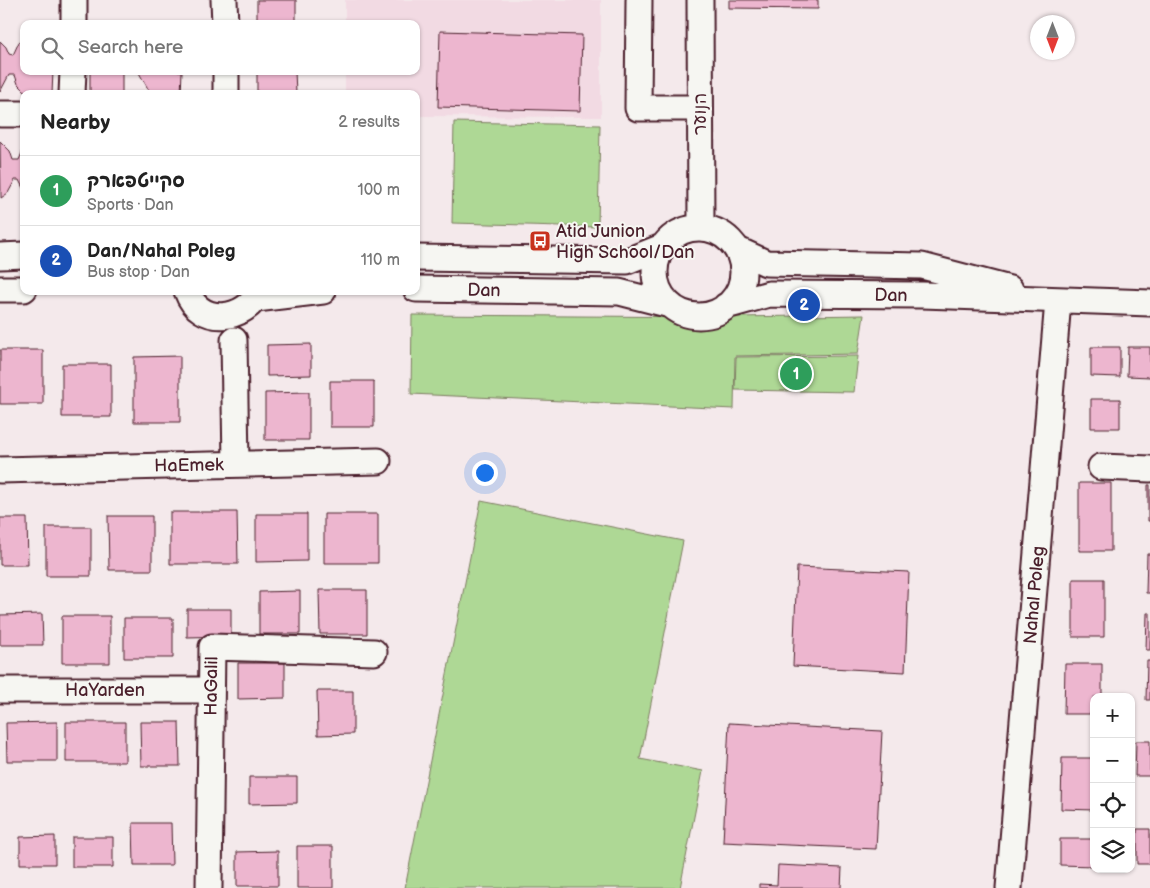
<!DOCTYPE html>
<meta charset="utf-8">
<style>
body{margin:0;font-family:"Balsamiq Sans","Playpen Sans Hebrew",sans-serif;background:#f6f6f6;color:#222}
.controls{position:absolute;right:15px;bottom:15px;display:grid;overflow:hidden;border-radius:10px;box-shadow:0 1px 4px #0004}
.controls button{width:45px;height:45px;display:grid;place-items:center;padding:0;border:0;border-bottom:1px solid #e0e0e0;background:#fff;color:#222;font:25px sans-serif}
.compass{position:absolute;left:1030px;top:15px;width:45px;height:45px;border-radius:50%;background:#fff;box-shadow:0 1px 4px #0004;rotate:180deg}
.you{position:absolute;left:484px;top:472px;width:18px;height:18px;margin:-12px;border:4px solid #fff;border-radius:50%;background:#1a73e8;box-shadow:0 0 0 8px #1a73e833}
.badge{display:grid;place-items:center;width:32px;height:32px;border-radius:50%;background:#c8321e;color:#fff;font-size:16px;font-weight:700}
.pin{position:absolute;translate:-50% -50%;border:2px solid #fff;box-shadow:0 1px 5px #0006}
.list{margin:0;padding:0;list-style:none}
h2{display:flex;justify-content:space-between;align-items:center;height:65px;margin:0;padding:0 20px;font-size:21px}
h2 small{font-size:16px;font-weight:400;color:#767676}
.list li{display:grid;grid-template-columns:32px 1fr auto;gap:15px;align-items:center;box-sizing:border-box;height:70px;padding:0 20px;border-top:1px solid #e0e0e0}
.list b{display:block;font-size:19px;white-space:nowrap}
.list p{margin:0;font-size:16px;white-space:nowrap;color:#767676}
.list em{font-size:16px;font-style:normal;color:#767676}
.icon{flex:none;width:28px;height:28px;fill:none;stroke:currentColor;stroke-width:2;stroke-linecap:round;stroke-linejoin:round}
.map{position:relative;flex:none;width:1150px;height:888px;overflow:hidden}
.search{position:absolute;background:#fff;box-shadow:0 1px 4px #0004;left:20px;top:20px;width:400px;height:55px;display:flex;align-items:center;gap:12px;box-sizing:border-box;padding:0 18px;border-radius:10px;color:#767676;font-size:19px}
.panel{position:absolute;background:#fff;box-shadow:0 1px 4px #0004;left:20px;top:90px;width:400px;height:205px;border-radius:10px}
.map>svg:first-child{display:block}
.built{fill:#f2dae3}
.green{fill:#aed895;stroke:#7c7c60}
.building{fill:#edb6cf;stroke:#4a1f2b}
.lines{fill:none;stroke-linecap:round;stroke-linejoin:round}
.minor-casing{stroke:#4a1f2b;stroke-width:29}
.minor{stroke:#f6f6f2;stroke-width:25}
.labels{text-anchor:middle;stroke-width:4;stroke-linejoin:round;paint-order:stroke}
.street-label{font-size:18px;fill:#4a1f2b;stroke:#f6f6f2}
.poi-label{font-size:18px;fill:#4a1f2b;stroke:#f6f6f2;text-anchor:start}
</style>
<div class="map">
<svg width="1150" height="888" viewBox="0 0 1150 888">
<rect width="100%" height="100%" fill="#f4e9eb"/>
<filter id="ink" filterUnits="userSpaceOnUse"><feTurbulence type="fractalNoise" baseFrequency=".02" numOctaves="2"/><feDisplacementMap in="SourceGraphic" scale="10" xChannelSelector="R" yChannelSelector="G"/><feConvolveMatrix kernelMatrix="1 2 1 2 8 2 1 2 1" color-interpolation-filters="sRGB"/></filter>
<g filter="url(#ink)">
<path class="built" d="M345 0H601V117L416 116V94H345V71H416V24H345Z"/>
<path class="green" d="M454 122 600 125 598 227 452 223Z
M412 315 736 317 864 315 858 354 735 356 734 409 411 394Z
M858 356 854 392 735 390 736 357Z
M481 501 683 541 640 759 703 771 680 888H405Z"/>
<path class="building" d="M257 0H296V24H257Z
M729 0H818V9L729 8Z
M440 31 582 35 580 111 438 107Z
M24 39V71H53L52 94H28L18 84 15 75H9L0 92V41L6 47 9 54 13 55 19 42Z
M90 71H122V94H90Z
M138 71H182L181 94H151Z
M257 71H295L296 94H257Z
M0 141 10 151 13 160H19L24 148V190L19 180H15L8 193 1 198Z
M311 344V375L267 376V345Z
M1091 347H1120V377L1091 376Z
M1128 347H1150V377L1127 376Z
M0 350H43V404H0Z
M180 356V422H134V357Z
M62 364H111V417H62Z
M330 381H374V427H330Z
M309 392V440H265V393Z
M1091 399H1120V428H1091Z
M1079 483H1111V551H1079Z
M1148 485H1150V521H1148Z
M170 512H237L238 564H170Z
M256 514H307V561L256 562Z
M324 514H378V563H324Z
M108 516H152V570H109Z
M0 518H27L28 565H0Z
M46 527H91V576H46Z
M1147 554H1150V593H1146Z
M797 567 909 572 905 672 793 666Z
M1073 579H1104V637H1073Z
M319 590H367V634H320Z
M300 591V634H259V592Z
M187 609H231V636L187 637Z
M1147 613H1150V650H1146Z
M42 614 43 645H0V615Z
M62 616H110V663H62Z
M124 618H173V658H124Z
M1147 661H1150V700H1146Z
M238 663H285V698L238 699Z
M1065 664H1102V697H1094V714H1064Z
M317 691H353V734L318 735Z
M57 722V761H7L6 723Z
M66 722H125V762H66Z
M140 722H179L180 766H141Z
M729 723 882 731 876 849 723 842Z
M1136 741H1150V776H1135Z
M1062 758H1094V810L1061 809Z
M249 777H297V803L249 804Z
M133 823H171L172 865H134Z
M1137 829H1150V864H1137Z
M55 836V864H20V837Z
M72 837H113V867H72Z
M1060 839H1094V866L1060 865Z
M297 846H333V888H297Z
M278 851V886H237V852Z
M778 865 842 868 841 888H759V884L777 885Z"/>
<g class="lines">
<g class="minor-casing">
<path id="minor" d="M224 0 225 24
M639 0 638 108H700
M700 0 701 227
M74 24V0
M226 71V94
M72 94 73 71
M0 114H24
M655 272a44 44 0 1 1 88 0a44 44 0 1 1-88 0Z
M738 250 766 263 922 266 1010 289
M0 256 24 255
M416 258 627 261 662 247
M0 289H24
M416 289 619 292 670 305
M187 291C200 327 245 321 260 291
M256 299 323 291
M726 306 769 294 922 295 1150 303
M234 340 236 464
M1101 467 1150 469
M0 470 378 461
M0 690H211
M209 888 212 647 374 652
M1009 888 1058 301"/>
</g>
<use href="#minor" class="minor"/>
</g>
</g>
<defs>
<g id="bus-square" transform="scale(1.125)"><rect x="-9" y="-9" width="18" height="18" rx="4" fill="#c8321e" stroke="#f6f6f2"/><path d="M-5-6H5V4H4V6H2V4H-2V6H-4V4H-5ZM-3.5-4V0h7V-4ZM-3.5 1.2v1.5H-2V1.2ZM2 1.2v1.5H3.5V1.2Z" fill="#fff"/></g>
</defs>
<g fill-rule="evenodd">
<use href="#bus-square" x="540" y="241"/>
</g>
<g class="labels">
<g class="street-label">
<text transform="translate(700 114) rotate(-90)" y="6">הנוער</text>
<text transform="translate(484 290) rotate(1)" y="6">Dan</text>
<text transform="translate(891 295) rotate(1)" y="6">Dan</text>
<text transform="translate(189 465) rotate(-1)" y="6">HaEmek</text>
<text transform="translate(1034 595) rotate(-85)" y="6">Nahal Poleg</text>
<text transform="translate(211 686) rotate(-89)" y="6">HaGalil</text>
<text x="105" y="696">HaYarden</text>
</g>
<g class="poi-label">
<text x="556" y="237">Atid Junion<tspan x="556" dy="21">High School/Dan</tspan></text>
</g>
</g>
</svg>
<div class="controls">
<button>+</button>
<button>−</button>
<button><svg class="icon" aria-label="locate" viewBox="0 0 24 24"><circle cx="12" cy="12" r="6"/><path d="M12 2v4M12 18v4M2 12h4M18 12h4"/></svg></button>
<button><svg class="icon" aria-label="layers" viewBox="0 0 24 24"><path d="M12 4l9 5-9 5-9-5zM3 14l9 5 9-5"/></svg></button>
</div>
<svg class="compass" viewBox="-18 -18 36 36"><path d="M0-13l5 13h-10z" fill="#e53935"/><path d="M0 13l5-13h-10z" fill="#767676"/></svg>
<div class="you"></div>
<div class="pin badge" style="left:796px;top:374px;background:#2e9e5b">1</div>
<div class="pin badge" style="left:804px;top:305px;background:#1a4fb4">2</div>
<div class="search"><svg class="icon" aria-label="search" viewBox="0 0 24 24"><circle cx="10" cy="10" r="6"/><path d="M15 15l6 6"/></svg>Search here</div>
<section class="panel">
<h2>Nearby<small>2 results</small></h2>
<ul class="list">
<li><span class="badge" style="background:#2e9e5b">1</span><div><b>סקייטפארק</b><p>Sports · Dan</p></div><em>100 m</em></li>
<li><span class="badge" style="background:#1a4fb4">2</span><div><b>Dan/Nahal Poleg</b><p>Bus stop · Dan</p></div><em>110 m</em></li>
</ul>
</section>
</div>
